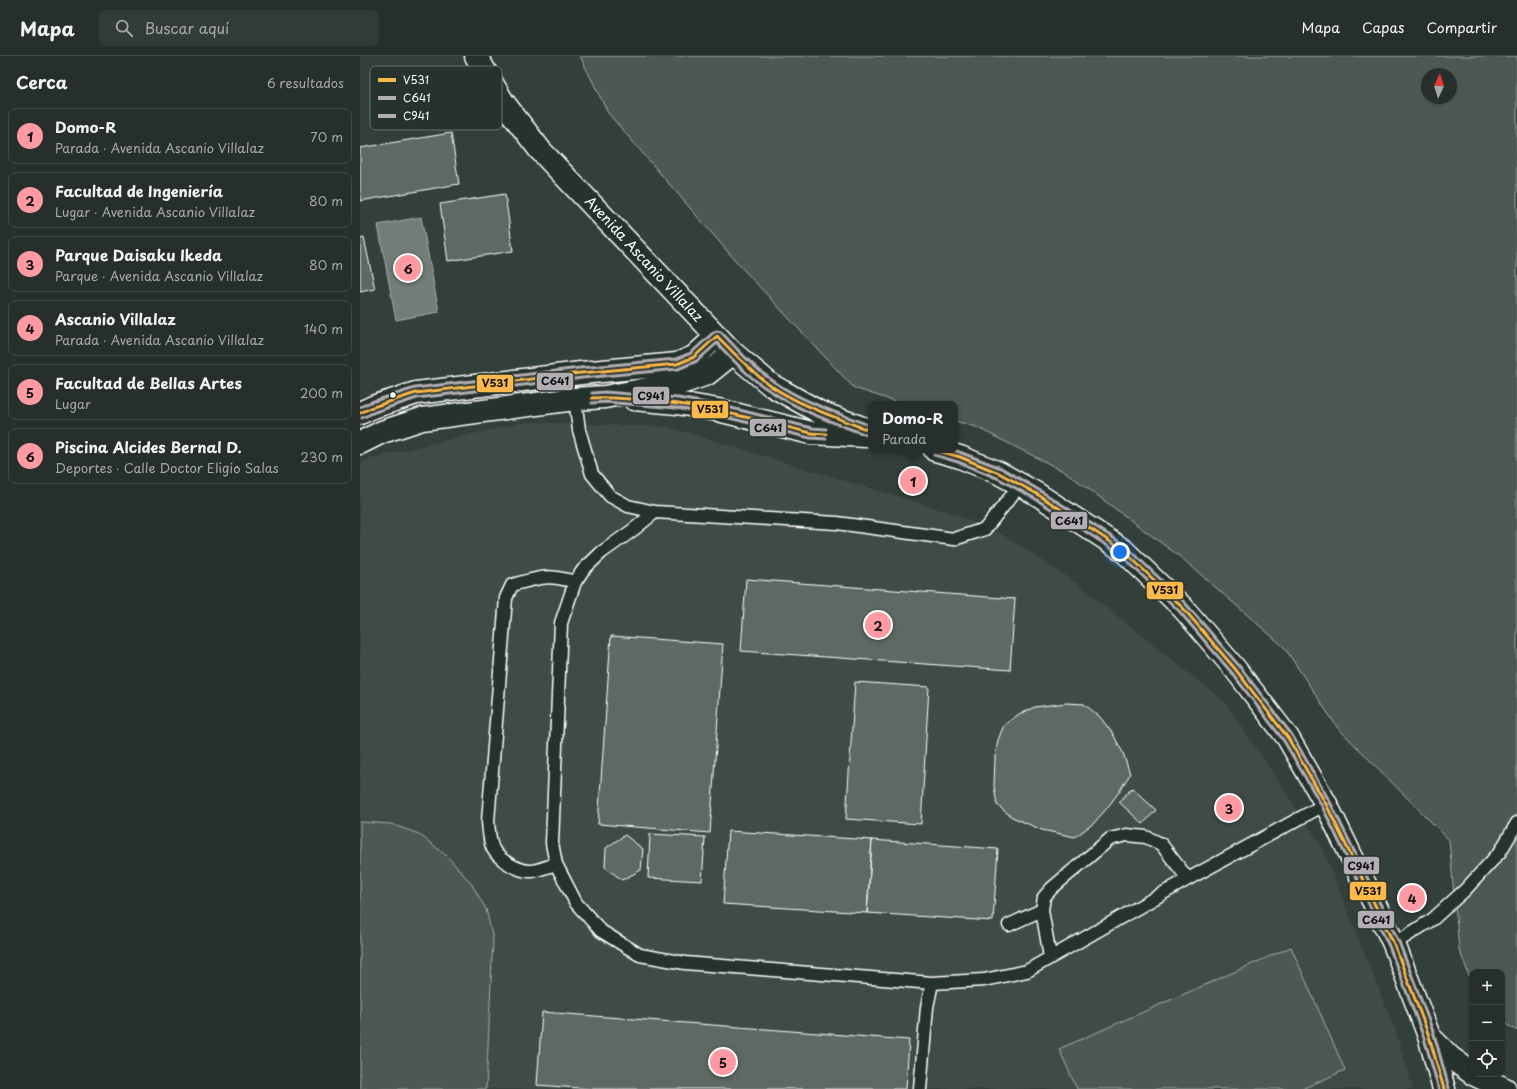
<!DOCTYPE html>
<html lang="es">
<meta charset="utf-8">
<style>
body{margin:0;font-family:"Playpen Sans",sans-serif;background:#323b38;color:#f1f3f6}
.controls{position:absolute;right:12px;bottom:12px;display:grid;overflow:hidden;border-radius:8px;box-shadow:0 1px 3px #0004}
.controls button{width:36px;height:36px;display:grid;place-items:center;padding:0;border:0;border-bottom:1px solid #424a48;background:#262f2c;color:#f1f3f6;font:20px sans-serif}
.compass{position:absolute;left:1061px;top:12px;width:36px;height:36px;border-radius:50%;background:#262f2c;box-shadow:0 1px 3px #0004;rotate:4deg}
.you{position:absolute;left:760px;top:496px;width:14px;height:14px;margin:-10px;border:3px solid #fff;border-radius:50%;background:#1a73e8;box-shadow:0 0 0 6px #1a73e833}
.badge{display:grid;place-items:center;width:26px;height:26px;border-radius:50%;background:#ff9aa2;color:#111;font-size:13px;font-weight:700}
.pin{position:absolute;translate:-50% -50%;border:2px solid #fff;box-shadow:0 1px 4px #0006}
.popup{position:absolute;left:508px;top:345px;width:90px;height:52px;box-sizing:border-box;display:grid;place-content:center;border-radius:8px;background:#262f2c;filter:drop-shadow(0 1px 3px #0005);font-size:13px;white-space:nowrap;color:#a4a9a9}
.popup b{font-size:15px;color:#f1f3f6}
.popup::after{content:'';position:absolute;left:50%;top:100%;margin-left:-8px;border:8px solid transparent;border-top-color:#262f2c}
.list{margin:0;padding:0;list-style:none}
h2{display:flex;justify-content:space-between;align-items:center;height:52px;margin:0;padding:0 16px;font-size:17px}
h2 small{font-size:13px;font-weight:400;color:#a4a9a9}
.list li{display:grid;grid-template-columns:26px 1fr auto;gap:12px;align-items:center;box-sizing:border-box;height:56px;margin:0 8px 8px;padding:0 8px;border:1px solid #424a48;border-radius:8px}
.list b{display:block;font-size:15px;white-space:nowrap}
.list p{margin:0;font-size:13px;white-space:nowrap;color:#a4a9a9}
.list em{font-size:13px;font-style:normal;color:#a4a9a9}
.icon{flex:none;width:22px;height:22px;fill:none;stroke:currentColor;stroke-width:2;stroke-linecap:round;stroke-linejoin:round}
.map{position:relative;flex:none;width:1157px;height:1033px;overflow:hidden}
header{display:flex;align-items:center;gap:24px;box-sizing:border-box;height:56px;padding:0 20px;background:#262f2c;border-bottom:1px solid #424a48}
header strong{font-size:19px}
nav{display:flex;gap:22px;margin-inline-start:auto;font-size:14px}
.search{width:280px;height:36px;background:#323b38;display:flex;align-items:center;gap:10px;box-sizing:border-box;padding:0 14px;border-radius:8px;color:#a4a9a9;font-size:15px}
main{display:flex}
aside{flex:1;background:#262f2c}
.map>svg:first-child{display:block}
.built{fill:#404c47}
.green{fill:#4d5853;stroke:#a6aca9;fill-rule:evenodd}
.water{fill:#737b78;stroke:#abb0ae}
.building{fill:#5f6964;stroke:#fff}
.lines{fill:none;stroke-linecap:round;stroke-linejoin:round}
.lane-casing{stroke:#fff;stroke-width:15}
.secondary-casing{stroke:#fff;stroke-width:25}
.highway-casing{stroke:#fff;stroke-width:25}
.lane{stroke:#26332d;stroke-width:12}
.secondary{stroke:#26332d;stroke-width:22}
.highway{stroke:#26332d;stroke-width:22}
.bus-1-casing{stroke:#26332d;stroke-width:6}
.bus-2-casing{stroke:#26332d;stroke-width:6}
.bus-3-casing{stroke:#26332d;stroke-width:6}
.bus-1{stroke:#fcb94b;stroke-width:3}
.bus-2{stroke:#b2aeb4;stroke-width:3}
.bus-3{stroke:#b2aeb4;stroke-width:3}
.bus-dot{fill:#fff;stroke:#26332d;stroke-width:1.5}
.labels{text-anchor:middle;stroke-width:3;stroke-linejoin:round;paint-order:stroke}
.street-label{font-size:14px;fill:#fff;stroke:#26332d}
.key{fill:#26332d;stroke:#67706c;stroke-width:1}
.key-label{font-size:11px;fill:#fff}
.line-badge{stroke:#26332d;stroke-width:1.5}
.pale-badge-label{font-size:11px;text-anchor:middle;font-weight:bold;fill:#111}
</style>
<header>
<strong>Mapa</strong>
<div class="search"><svg class="icon" aria-label="search" viewBox="0 0 24 24"><circle cx="10" cy="10" r="6"/><path d="M15 15l6 6"/></svg>Buscar aquí</div>
<nav><a>Mapa</a><a>Capas</a><a>Compartir</a></nav>
</header>
<main>
<aside>
<h2>Cerca<small>6 resultados</small></h2>
<ul class="list">
<li><span class="badge">1</span><div><b>Domo-R</b><p>Parada · Avenida Ascanio Villalaz</p></div><em>70 m</em></li>
<li><span class="badge">2</span><div><b>Facultad de Ingeniería</b><p>Lugar · Avenida Ascanio Villalaz</p></div><em>80 m</em></li>
<li><span class="badge">3</span><div><b>Parque Daisaku Ikeda</b><p>Parque · Avenida Ascanio Villalaz</p></div><em>80 m</em></li>
<li><span class="badge">4</span><div><b>Ascanio Villalaz</b><p>Parada · Avenida Ascanio Villalaz</p></div><em>140 m</em></li>
<li><span class="badge">5</span><div><b>Facultad de Bellas Artes</b><p>Lugar</p></div><em>200 m</em></li>
<li><span class="badge">6</span><div><b>Piscina Alcides Bernal D.</b><p>Deportes · Calle Doctor Eligio Salas</p></div><em>230 m</em></li>
</ul>
</aside>
<div class="map">
<svg width="1157" height="1033" viewBox="0 0 1157 1033">
<rect width="100%" height="100%" fill="#333f3a"/>
<filter id="ink" filterUnits="userSpaceOnUse"><feTurbulence type="fractalNoise" baseFrequency=".025" numOctaves="2"/><feDisplacementMap in="SourceGraphic" scale="8" xChannelSelector="R" yChannelSelector="G"/><feConvolveMatrix kernelMatrix="1 2 1 2 8 2 1 2 1" color-interpolation-filters="sRGB"/></filter>
<g filter="url(#ink)">
<path class="built" d="M165 366 308 371 595 458 645 480 716 527 865 646 961 789 1036 976 1053 1033H0V409L10 402Z"/>
<path class="green" d="M220 0H1157V975L1142 966V916H1112V927L1099 893 1089 784 977 671 924 591 823 503 707 417 616 371 595 365V348H543L494 332 381 211 248 57ZM1067 18H1091V42H1067Z
M0 766 31 768 59 778 87 800 111 827 126 853 133 883 126 1033H0Z
M931 891 985 1014 942 1033H717L699 993Z"/>
<path class="water" d="M61 161 79 256 36 264 18 169Z"/>
<path class="building" d="M91 77 99 128 0 145V92Z
M145 138 153 195 88 205 80 148Z
M4 182 15 233 0 236V183Z
M386 523 655 543 650 614 381 595Z
M251 580 363 588 350 777 238 768Z
M495 626 569 631 561 768 486 763Z
M706 647 724 648 740 661 753 678 763 697 770 718 759 736 747 752 734 767 715 781 682 774 652 761 637 749 634 730 635 701 638 684 644 669 659 658 675 651Z
M772 732 796 754 783 768 759 746Z
M368 775 512 784 507 857 363 848Z
M290 778 345 781 342 825 288 822Z
M265 779 283 793 281 814 262 824 245 811 246 792Z
M512 784 638 793 633 865 507 857Z
M182 956 549 984 546 1033H232L177 1029Z"/>
<g class="lines">
<g class="lane-casing">
<path id="lane" d="M215 343 219 374 232 418 250 440 268 450 295 456 477 467 594 483 625 473 660 429
M295 456 273 474 242 496 223 514 215 526 201 567 192 787 196 808 216 847 241 875 280 899 325 907 572 927 624 924 667 915 828 823 966 748
M196 808C189 810 180 814 172 815 159 816 139 804 133 793 129 785 129 775 128 765L146 542 152 529C180 521 187 518 215 526
M649 869 682 854
M1034 888 1073 863 1105 834 1140 796 1157 767
M690 901 682 854 684 841 692 832 750 783 767 779 786 781 801 788 828 823
M560 1033 567 951 572 927"/>
</g>
<g class="secondary-casing">
<path id="secondary" d="M116 0 143 46 180 94 373 297 411 329 459 356 511 375
M274 343 317 347 358 354 451 377 506 380
M0 357 13 351 56 337 221 317 317 308 334 301 357 280
M0 387 22 376 62 363 215 343 245 341 324 326 347 318 373 297
M575 394 600 401 639 417 677 438 763 494 823 552 876 614 928 682 966 748 1034 888 1069 980 1084 1033"/>
</g>
<g class="highway-casing">
<path id="highway" d="M1069 980 1091 1002 1112 1017
M1113 1018 1145 1033"/>
</g>
<use href="#lane" class="lane"/>
<use href="#secondary" class="secondary"/>
<use href="#highway" class="highway"/>
<g class="bus-1-casing">
<path id="bus-1" d="M232 342C249 341 266 343 284 344 342 349 395 363 451 377L466 378
M0 357 13 351 56 337 221 317 317 308 334 301 357 280C374 297 391 316 411 330 441 350 477 362 511 375
M575 394 600 401 639 417 677 438 763 494 823 552 876 614 928 682 966 748 1034 888 1069 980 1084 1033"/>
</g>
<g class="bus-2-casing">
<path id="bus-2" d="M232 347 245 346 316 352 357 359 450 382 466 383
M2 362 15 356 57 342 222 322 318 313 337 305 357 287C373 304 389 322 409 334 439 355 475 367 509 380
M574 399 598 406 637 422 674 442 760 498 819 555 872 617 924 685 962 750 1029 890 1064 982 1079 1033"/>
</g>
<g class="bus-3-casing">
<path id="bus-3" d="M232 337 245 336 318 342 359 349 452 372 466 373
M0 351 11 346 55 332 220 312 316 303 331 297 354 276 357 275 361 276C377 293 393 311 413 325 442 346 478 357 511 370
M594 394 641 412 679 434 766 490 826 548 880 611 932 679 970 746 1039 886 1074 978 1089 1032"/>
</g>
<use href="#bus-1" class="bus-1"/>
<use href="#bus-2" class="bus-2"/>
<use href="#bus-3" class="bus-3"/>
</g>
</g>
<circle class="bus-dot" cx="33" cy="339" r="3.5"/>
<g class="labels">
<g class="street-label">
<text transform="translate(284 203) rotate(47)" y="5">Avenida Ascanio Villalaz</text>
</g>
</g>
<rect x="10" y="10" width="132" height="64" rx="6" class="key"/>
<rect x="18" y="22" width="18" height="4" fill="#fcb94b"/>
<rect x="18" y="40" width="18" height="4" fill="#b2aeb4"/>
<rect x="18" y="58" width="18" height="4" fill="#b2aeb4"/>
<g class="key-label">
<text x="43" y="28">V531</text>
<text x="43" y="46">C641</text>
<text x="43" y="64">C941</text>
</g>
<g class="line-badge">
<rect x="176" y="316" width="38" height="19" rx="4" fill="#b2aeb4"/>
<rect x="116" y="318" width="38" height="19" rx="4" fill="#fcb94b"/>
<rect x="272" y="330" width="38" height="19" rx="4" fill="#b2aeb4"/>
<rect x="331" y="344" width="38" height="19" rx="4" fill="#fcb94b"/>
<rect x="389" y="362" width="38" height="19" rx="4" fill="#b2aeb4"/>
<rect x="690" y="455" width="38" height="19" rx="4" fill="#b2aeb4"/>
<rect x="786" y="525" width="38" height="19" rx="4" fill="#fcb94b"/>
<rect x="983" y="800" width="37" height="19" rx="4" fill="#b2aeb4"/>
<rect x="989" y="825" width="38" height="20" rx="4" fill="#fcb94b"/>
<rect x="997" y="854" width="38" height="19" rx="4" fill="#b2aeb4"/>
</g>
<g class="pale-badge-label">
<text x="195" y="329">C641</text>
<text x="135" y="331">V531</text>
<text x="291" y="344">C941</text>
<text x="350" y="357">V531</text>
<text x="408" y="376">C641</text>
<text x="709" y="469">C641</text>
<text x="805" y="538">V531</text>
<text x="1001" y="814">C941</text>
<text x="1008" y="839">V531</text>
<text x="1016" y="868">C641</text>
</g>
</svg>
<div class="controls">
<button>+</button>
<button>−</button>
<button><svg class="icon" aria-label="locate" viewBox="0 0 24 24"><circle cx="12" cy="12" r="6"/><path d="M12 2v4M12 18v4M2 12h4M18 12h4"/></svg></button>
</div>
<svg class="compass" viewBox="-18 -18 36 36"><path d="M0-13l5 13h-10z" fill="#e53935"/><path d="M0 13l5-13h-10z" fill="#a4a9a9"/></svg>
<div class="you"></div>
<div class="pin badge" style="left:553px;top:425px">1</div>
<div class="popup"><b>Domo-R</b>Parada</div>
<div class="pin badge" style="left:518px;top:569px">2</div>
<div class="pin badge" style="left:869px;top:752px">3</div>
<div class="pin badge" style="left:1052px;top:842px">4</div>
<div class="pin badge" style="left:363px;top:1006px">5</div>
<div class="pin badge" style="left:48px;top:212px">6</div>
</div>
</main>
